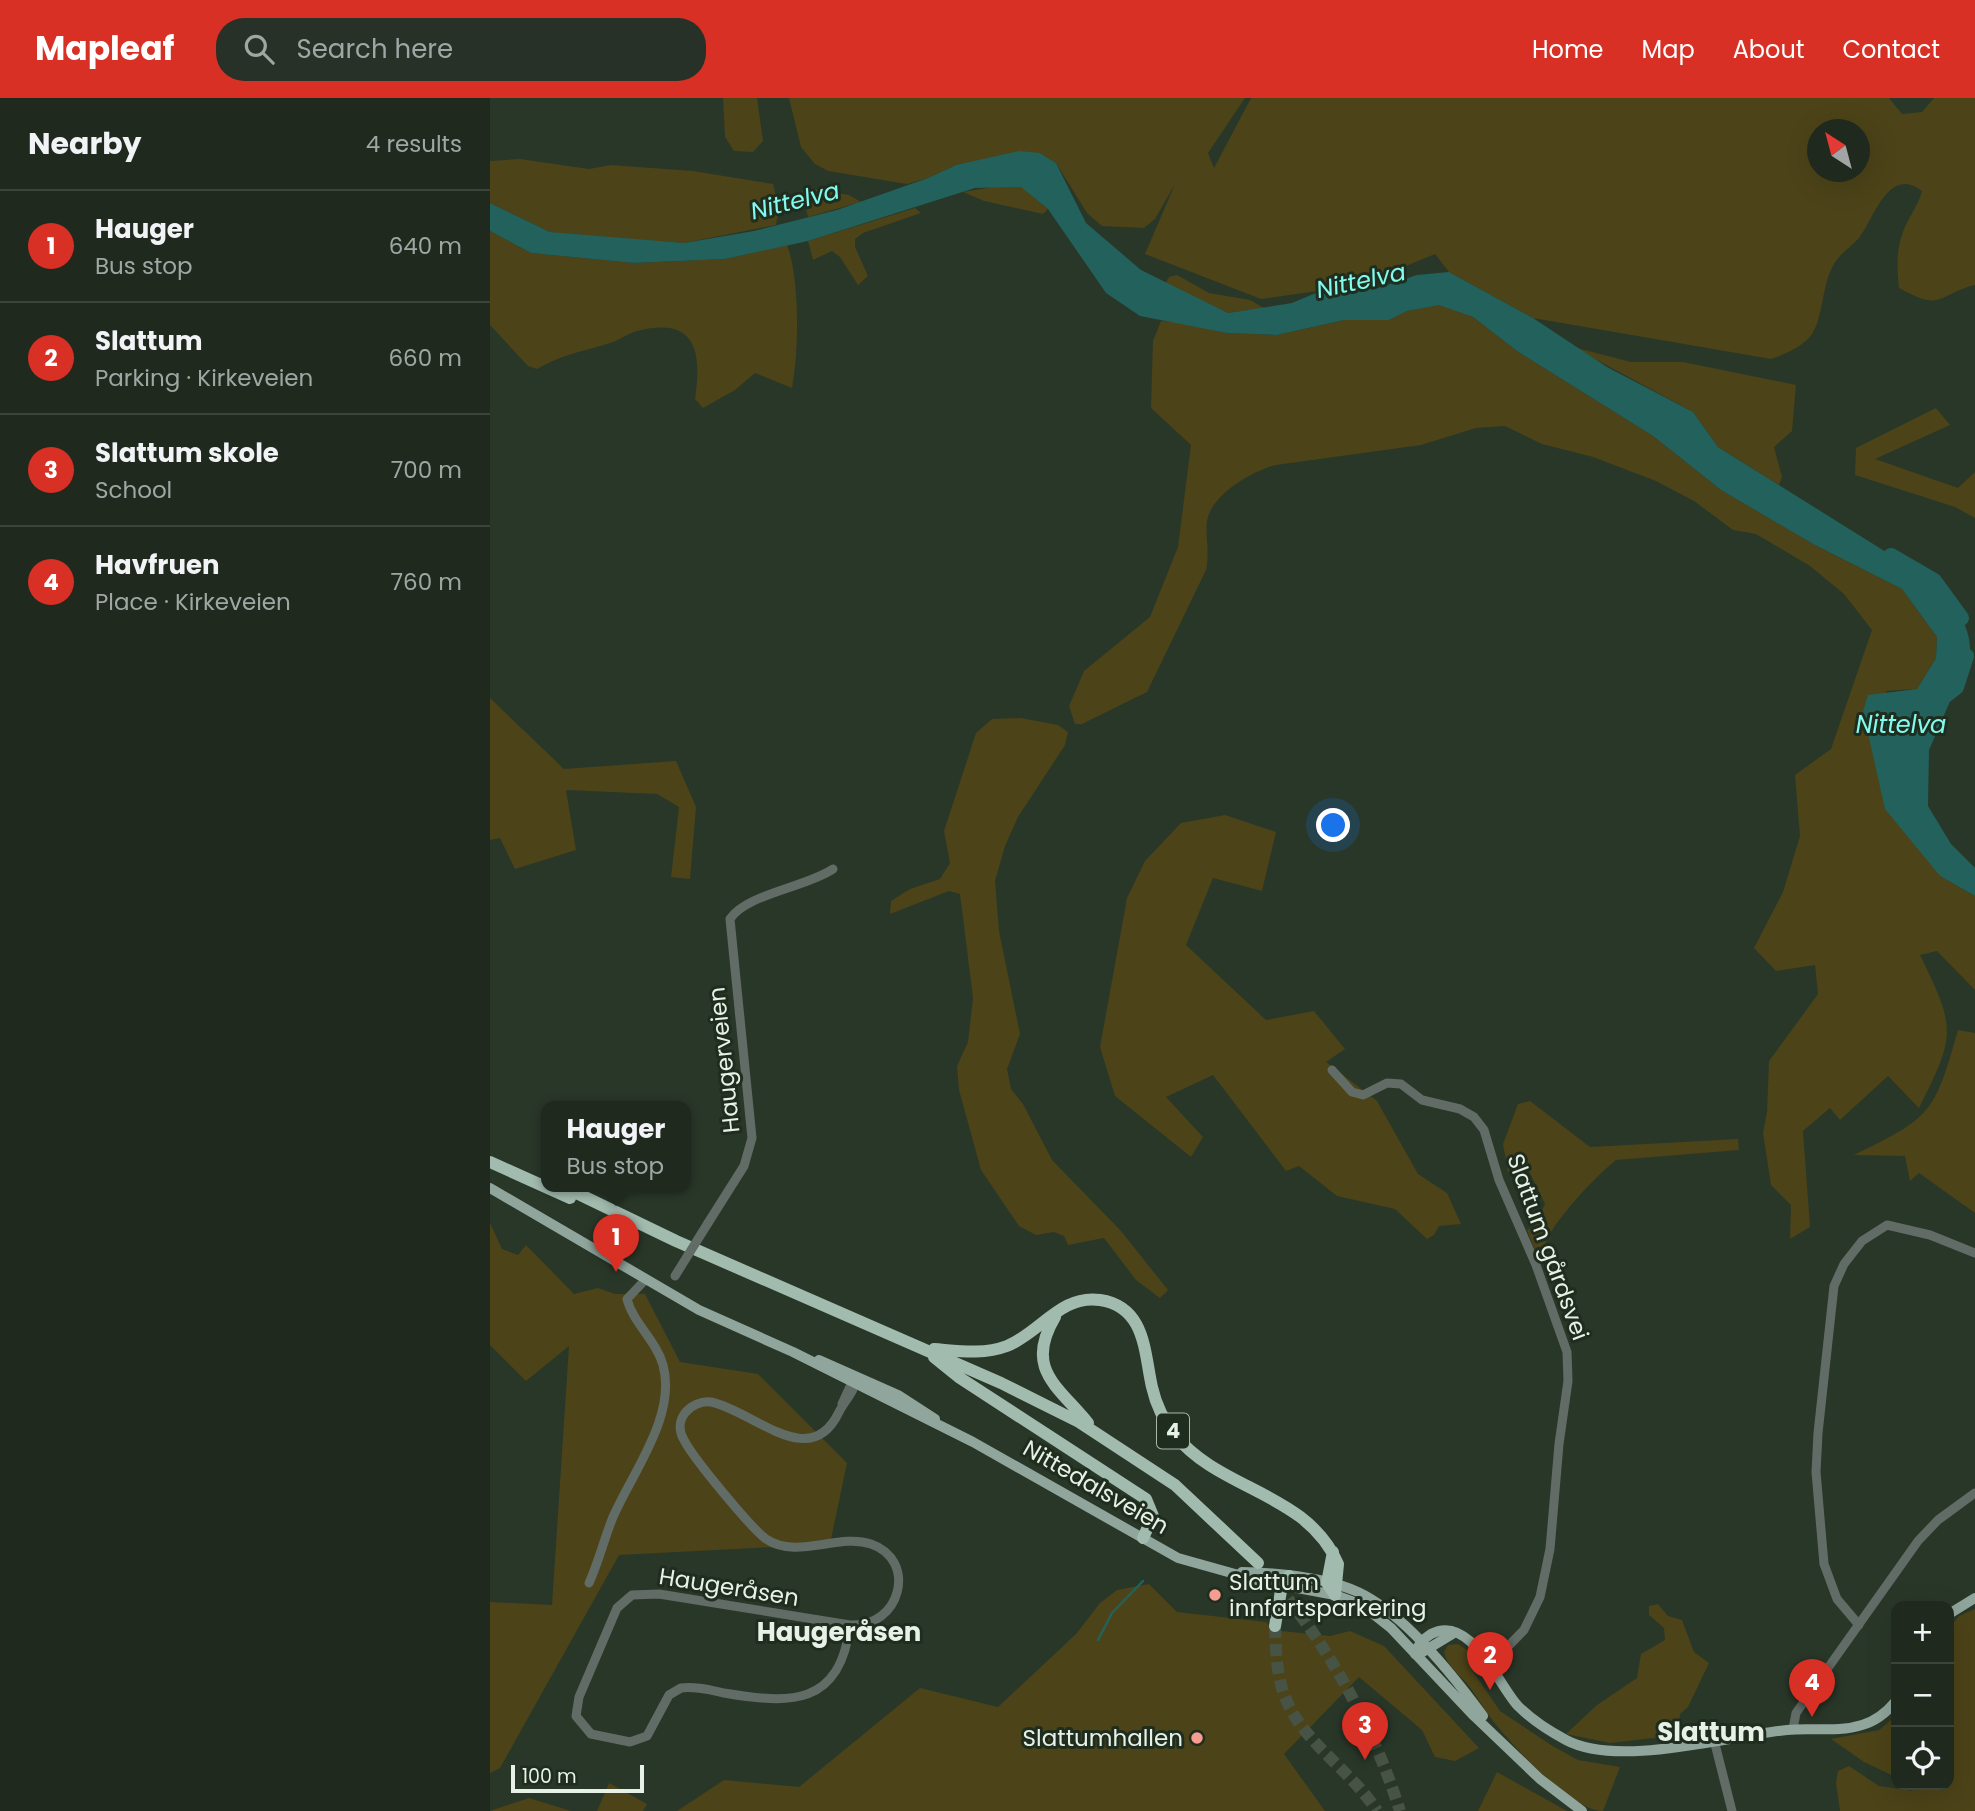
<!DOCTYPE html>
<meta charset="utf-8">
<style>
body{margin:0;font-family:Poppins,sans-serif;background:#273127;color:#f1f3f6}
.controls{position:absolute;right:21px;bottom:21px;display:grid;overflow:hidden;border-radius:14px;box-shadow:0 7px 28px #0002}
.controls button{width:63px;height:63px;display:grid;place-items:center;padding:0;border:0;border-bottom:2px solid #3c453c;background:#1f291e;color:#f1f3f6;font:35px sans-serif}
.compass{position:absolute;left:1317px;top:21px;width:63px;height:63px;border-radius:50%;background:#1f291e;box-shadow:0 7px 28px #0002;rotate:324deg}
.scale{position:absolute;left:21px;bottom:18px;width:133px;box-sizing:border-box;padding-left:7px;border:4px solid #e8f1e7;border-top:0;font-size:19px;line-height:24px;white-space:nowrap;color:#e8f1e7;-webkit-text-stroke:5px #1f2d1e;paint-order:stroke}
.you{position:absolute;left:844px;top:728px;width:24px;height:24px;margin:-18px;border:5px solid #fff;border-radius:50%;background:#1a73e8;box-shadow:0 0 0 10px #1a73e833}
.badge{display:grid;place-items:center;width:46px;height:46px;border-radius:50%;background:#d93025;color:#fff;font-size:23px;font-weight:700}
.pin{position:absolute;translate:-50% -58px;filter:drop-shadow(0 2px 4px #0008)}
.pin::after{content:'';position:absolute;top:37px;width:24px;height:21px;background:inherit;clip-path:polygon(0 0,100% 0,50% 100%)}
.popup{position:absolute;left:51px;top:1003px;width:150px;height:91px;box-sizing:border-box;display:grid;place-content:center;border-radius:14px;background:#1f291e;filter:drop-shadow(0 2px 5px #0005);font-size:23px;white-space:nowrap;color:#a1a6a4}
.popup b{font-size:26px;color:#f1f3f6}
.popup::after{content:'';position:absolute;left:50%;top:100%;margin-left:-14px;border:14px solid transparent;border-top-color:#1f291e}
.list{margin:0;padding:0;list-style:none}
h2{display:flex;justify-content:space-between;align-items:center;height:91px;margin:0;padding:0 28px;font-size:30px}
h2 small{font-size:23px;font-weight:400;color:#a1a6a4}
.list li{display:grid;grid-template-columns:46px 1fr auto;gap:21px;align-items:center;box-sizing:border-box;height:112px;padding:0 28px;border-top:2px solid #3c453c}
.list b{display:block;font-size:26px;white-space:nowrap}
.list p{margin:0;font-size:23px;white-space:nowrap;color:#a1a6a4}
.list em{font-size:23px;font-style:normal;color:#a1a6a4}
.icon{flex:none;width:38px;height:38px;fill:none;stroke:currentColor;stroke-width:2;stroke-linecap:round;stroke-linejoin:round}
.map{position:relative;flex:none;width:1485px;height:1713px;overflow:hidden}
header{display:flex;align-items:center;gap:42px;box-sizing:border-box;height:98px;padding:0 35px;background:#d93025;color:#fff}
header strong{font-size:33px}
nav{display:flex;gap:38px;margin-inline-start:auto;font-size:24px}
.search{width:490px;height:63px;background:#273127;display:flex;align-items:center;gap:18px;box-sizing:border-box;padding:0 24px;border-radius:28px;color:#a1a6a4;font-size:26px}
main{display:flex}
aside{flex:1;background:#1f291e}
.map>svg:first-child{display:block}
.green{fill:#4c4318;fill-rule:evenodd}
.water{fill:#22615c}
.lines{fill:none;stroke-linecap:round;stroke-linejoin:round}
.stream{stroke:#22615c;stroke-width:2.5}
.river{stroke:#22615c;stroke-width:16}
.highway-tunnel{stroke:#465345;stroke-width:12;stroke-dasharray:12 6;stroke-linecap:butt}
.minor{stroke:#626c67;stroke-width:9}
.major{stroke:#90a59b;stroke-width:10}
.highway{stroke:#a2bbaf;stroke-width:12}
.minor-bridge{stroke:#626c67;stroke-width:9}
.poi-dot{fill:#f59d8f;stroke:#1f2d1e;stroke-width:2.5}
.labels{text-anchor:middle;stroke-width:6;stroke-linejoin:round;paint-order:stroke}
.shield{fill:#1f2d1e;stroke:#acb6ab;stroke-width:2}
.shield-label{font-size:21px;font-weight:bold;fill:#e8f1e7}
.street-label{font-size:23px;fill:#e8f1e7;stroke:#1f2d1e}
.poi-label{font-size:23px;fill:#e8f1e7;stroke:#1f2d1e;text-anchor:start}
.water-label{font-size:24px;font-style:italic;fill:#83faef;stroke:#1f2d1e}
.quarter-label{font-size:26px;font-weight:bold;fill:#e8f1e7;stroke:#1f2d1e}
</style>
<header>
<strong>Mapleaf</strong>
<div class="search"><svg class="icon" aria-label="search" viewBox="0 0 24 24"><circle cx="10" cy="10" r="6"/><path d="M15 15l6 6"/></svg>Search here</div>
<nav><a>Home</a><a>Map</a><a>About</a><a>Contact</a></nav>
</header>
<main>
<aside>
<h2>Nearby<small>4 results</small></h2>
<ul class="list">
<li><span class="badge">1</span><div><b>Hauger</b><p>Bus stop</p></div><em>640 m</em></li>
<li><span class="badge">2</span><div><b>Slattum</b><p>Parking · Kirkeveien</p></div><em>660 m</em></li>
<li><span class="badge">3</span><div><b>Slattum skole</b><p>School</p></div><em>700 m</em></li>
<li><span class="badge">4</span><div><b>Havfruen</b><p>Place · Kirkeveien</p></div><em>760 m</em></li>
</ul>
</aside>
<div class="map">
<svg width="1485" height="1713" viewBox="0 0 1485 1713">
<rect width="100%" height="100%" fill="#293728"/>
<path class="green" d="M233 0H267L273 43 263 54 244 53 235 39Z
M299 0H755L718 55 724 70 761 0H1399L1412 16 1432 14 1444 0H1485V187C1444 198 1453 214 1409 190 1407 170 1406 152 1413 134 1418 119 1428 109 1432 93 1398 67 1384 121 1369 140 1361 149 1348 157 1343 168 1332 187 1333 220 1322 236 1313 249 1295 256 1281 261L1043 220 959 174 945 156 870 187 771 201 655 156 685 86 665 121 654 130 612 128 597 115 566 65 550 55 466 67 438 80 417 86 338 73 325 66 311 49ZM1328 32H1370V74H1328Z
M30 61 99 71 121 67 203 73 283 86 289 110 286 127 194 145 101 139 60 134 0 105V63Z
M509 88 532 89 558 111 553 116 494 103 473 94Z
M319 90 359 97 371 104 318 119 312 93Z
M425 110 431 115 373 135 365 141V149L378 178 368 187 350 159 342 153 323 162 318 143Z
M0 133 41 155 144 165 235 161 297 147C310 181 309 253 302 290L265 275 245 292 213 310 205 301C212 253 206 218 147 233 139 235 131 241 123 244 96 253 72 256 47 271L38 268 0 227Z
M687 177 719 195 760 202 774 210 738 215 675 186 679 179Z
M949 206 983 219 1027 253 1163 338 1231 392 1323 446 1412 491 1447 539 1446 560 1427 591 1396 593 1450 778 1485 798V892L1447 853 1430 857C1466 930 1466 937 1429 1010L1398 978 1350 1022 1340 1010 1313 1033 1320 1129 1300 1141 1301 1107 1281 1087 1273 1035 1277 1014 1279 963 1328 896 1325 867 1286 873 1264 850 1293 794 1310 738 1305 677 1341 651 1382 532 1354 496 1320 468 1266 436 1243 432 1204 403 1166 383 1103 359 1052 346 1015 328 986 330 931 347 786 367C762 373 721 397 717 423 715 438 720 453 716 472L657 594 592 626H585L579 608 594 573 660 519 688 449 701 347 661 310 663 243 671 223 693 224 737 235 787 237 854 222H899L917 213Z
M1083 249 1141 264H1193L1306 287 1302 333 1284 349 1292 379 1289 387 1228 349 1203 314Z
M1446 310 1460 327 1385 361 1468 390 1485 374V420L1465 409 1365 377 1366 350Z
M0 600 74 671 186 663 206 709 200 781 181 779 189 709 167 696 76 692 86 752 25 771 10 740 0 742Z
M531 620 568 627 578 634 575 647 528 719 515 748 505 783 509 833 530 936 517 971 521 991 533 1006 562 1062 631 1133 678 1192 670 1200 646 1182 614 1140 578 1147 574 1138 564 1134 546 1137 529 1128 491 1072 469 992 467 968 478 944 483 900 470 796 459 793 400 816 401 803 420 791 450 781 460 765 454 733 486 635 502 621Z
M735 717 786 734 772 793 723 780 696 847 776 922 824 913 855 951 836 964 887 1003 928 1076 957 1095 971 1126 949 1128 944 1137 937 1141 905 1111 847 1098 809 1068 796 1073 723 977 676 999 713 1039 701 1059 625 998 610 949 637 800 655 763 691 725Z
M1468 932 1485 935V1115L1429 1075 1420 1083 1415 1058 1364 1057C1442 1019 1444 1016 1468 932Z
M1040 1003 1100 1049 1248 1041 1249 1052 1126 1062C1102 1082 1076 1110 1059 1137 1054 1145 1055 1154 1049 1163L1037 1132 1045 1128 1055 1106 1038 1071 1018 1074 1013 1046 1028 1006Z
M0 1125 12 1151 28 1157 36 1147 84 1196 108 1190 125 1196H155L190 1264 268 1276 357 1365 340 1446 129 1457 10 1670 0 1675V1504L62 1507 79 1248 36 1283 0 1247Z
M659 1486 687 1514 776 1524 782 1532 840 1538 860 1533 894 1548 989 1650 965 1663 945 1659 932 1632 869 1579 794 1656 835 1713H187L234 1682 309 1689 430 1590 508 1609 586 1536 610 1505 627 1492Z
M1168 1506 1178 1518 1192 1522 1204 1554 1219 1565 1198 1609 1190 1616 1189 1625 1199 1636 1120 1645 1076 1636 1107 1607 1147 1580 1151 1556 1175 1542 1174 1530 1159 1517V1508Z
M1485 1511V1713H1350L1346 1685 1348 1673 1359 1668 1389 1688 1423 1693 1418 1687H1459V1530L1469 1518Z
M968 1546 983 1556 980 1569 1010 1613 1061 1647 1088 1662 1130 1669 1113 1713C1083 1713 1027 1652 1007 1628 996 1615 989 1601 979 1588 971 1578 956 1567 954 1554L958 1547Z
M1406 1618V1679L1374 1664 1341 1641 1389 1632Z
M1007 1674 1077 1713H988Z
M119 1685 157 1706 153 1713H107Z
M39 1700 81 1713H0Z"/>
<path class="water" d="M529 53 550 55 566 65 596 125 651 172 738 215 802 205 833 192 885 191 927 177 959 174 1043 220 1117 269 1203 314 1228 349 1444 484C1463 507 1482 526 1480 557L1439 652 1438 708 1461 746 1485 770V798L1450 778 1395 711 1373 613 1378 597 1427 591 1446 560 1447 539 1412 491 1323 446 1231 392 1163 338 1027 253 983 219 949 207 917 213 899 222H854L787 237 737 235 650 218 616 195 558 111 531 89 485 90 318 143 235 161 144 165 41 155 0 133V105L60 134 194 145 264 133 347 112 438 80 466 67Z"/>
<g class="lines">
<path class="stream" d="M608 1542 622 1515 653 1483"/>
<path class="river" d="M1401 458 1444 483 1471 520
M1448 603 1466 589 1476 558"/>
<path class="highway-tunnel" d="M787 1487C842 1554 884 1631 910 1713
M785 1528C786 1552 786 1576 795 1599 813 1645 861 1672 887 1713"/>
<path class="minor" d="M842 972 862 994 873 997 897 985 911 986 932 1002 970 1011 984 1019 994 1032 1009 1082 1046 1167 1077 1254 1078 1283 1069 1346 1060 1451 1050 1499 1034 1532 1000 1567
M218 1125 254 1068 262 1040 240 821C256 796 317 789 343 771
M352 1306 365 1278
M99 1485C109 1463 114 1441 123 1419 142 1375 187 1318 173 1267 166 1242 143 1225 137 1201L156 1181
M360 1527C350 1609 300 1606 234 1595 220 1592 205 1588 191 1590L179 1597 157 1638 140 1644 101 1636 86 1618 89 1599 127 1510 142 1497 169 1496 360 1527C411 1530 428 1462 381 1446 348 1435 307 1462 276 1441 261 1430 203 1360 194 1342 182 1322 200 1302 221 1304 264 1313 320 1375 349 1314 355 1302 365 1294 366 1280
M1369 1527 1347 1501 1334 1466 1326 1374 1328 1335 1344 1188 1354 1166 1372 1143 1397 1127 1440 1137 1485 1155
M1303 1631 1306 1615 1428 1443 1448 1422 1485 1395
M1224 1642 1242 1713"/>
<path class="major" d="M0 1090 209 1212 303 1254 483 1344 688 1460 770 1483 845 1497 872 1507 901 1530 984 1618 1050 1681 1092 1713
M329 1262 408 1297 445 1321
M752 1474C790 1475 834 1479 868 1494 915 1516 963 1577 993 1618
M1459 1516 1485 1500
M931 1555 964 1535
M925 1556C927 1547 933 1541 941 1536 981 1515 1008 1587 1028 1608 1042 1622 1059 1633 1076 1642 1128 1670 1238 1638 1297 1632 1322 1629 1347 1635 1372 1627 1386 1623 1397 1614 1406 1603"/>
<path class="highway" d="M0 1064 80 1100
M72 1088 186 1143 511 1285 589 1324 685 1387 768 1465
M565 1219C534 1271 568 1288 598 1325
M444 1251C469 1253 493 1257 517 1248 550 1235 571 1196 610 1202 656 1209 654 1254 662 1289 666 1307 674 1323 685 1337 730 1393 817 1394 848 1466L845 1497
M444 1259 470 1280 656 1401 663 1418 653 1440
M843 1454 837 1485 845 1497
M785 1528 792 1487 799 1478"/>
<path class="minor-bridge" d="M185 1178 218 1125"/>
</g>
<g class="poi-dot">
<circle cx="725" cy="1497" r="7"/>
<circle cx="707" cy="1640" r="7"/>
</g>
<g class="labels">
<rect class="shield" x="667" y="1315.5" width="32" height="35" rx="5"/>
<g class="shield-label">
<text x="683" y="1340">4</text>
</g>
<g class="street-label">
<text transform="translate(234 962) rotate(-96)" y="8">Haugerveien</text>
<text transform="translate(1058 1149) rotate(70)" y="8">Slattum gårdsvei</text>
<text transform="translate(606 1389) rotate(30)" y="8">Nittedalsveien</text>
<text transform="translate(239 1489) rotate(9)" y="8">Haugeråsen</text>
</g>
<g class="poi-label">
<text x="739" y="1492">Slattum<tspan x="739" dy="26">innfartsparkering</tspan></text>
<text x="693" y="1648" text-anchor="end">Slattumhallen</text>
</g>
<g class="water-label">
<text transform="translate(305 103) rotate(-14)" y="8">Nittelva</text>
<text transform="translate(871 183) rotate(-12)" y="8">Nittelva</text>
<text x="1411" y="635">Nittelva</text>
</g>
<g class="quarter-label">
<text x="349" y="1543">Haugeråsen</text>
<text x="1221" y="1643">Slattum</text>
</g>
</g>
</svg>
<div class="controls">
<button>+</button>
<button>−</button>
<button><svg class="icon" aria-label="locate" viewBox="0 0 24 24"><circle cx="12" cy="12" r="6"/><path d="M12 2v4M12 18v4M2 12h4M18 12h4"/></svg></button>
</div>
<svg class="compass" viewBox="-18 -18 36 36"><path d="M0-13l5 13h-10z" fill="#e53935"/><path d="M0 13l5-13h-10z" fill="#a1a6a4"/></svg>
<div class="scale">100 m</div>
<div class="you"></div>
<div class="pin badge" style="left:126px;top:1174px">1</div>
<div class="popup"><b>Hauger</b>Bus stop</div>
<div class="pin badge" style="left:1000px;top:1592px">2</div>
<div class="pin badge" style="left:875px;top:1662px">3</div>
<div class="pin badge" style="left:1322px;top:1619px">4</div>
</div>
</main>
